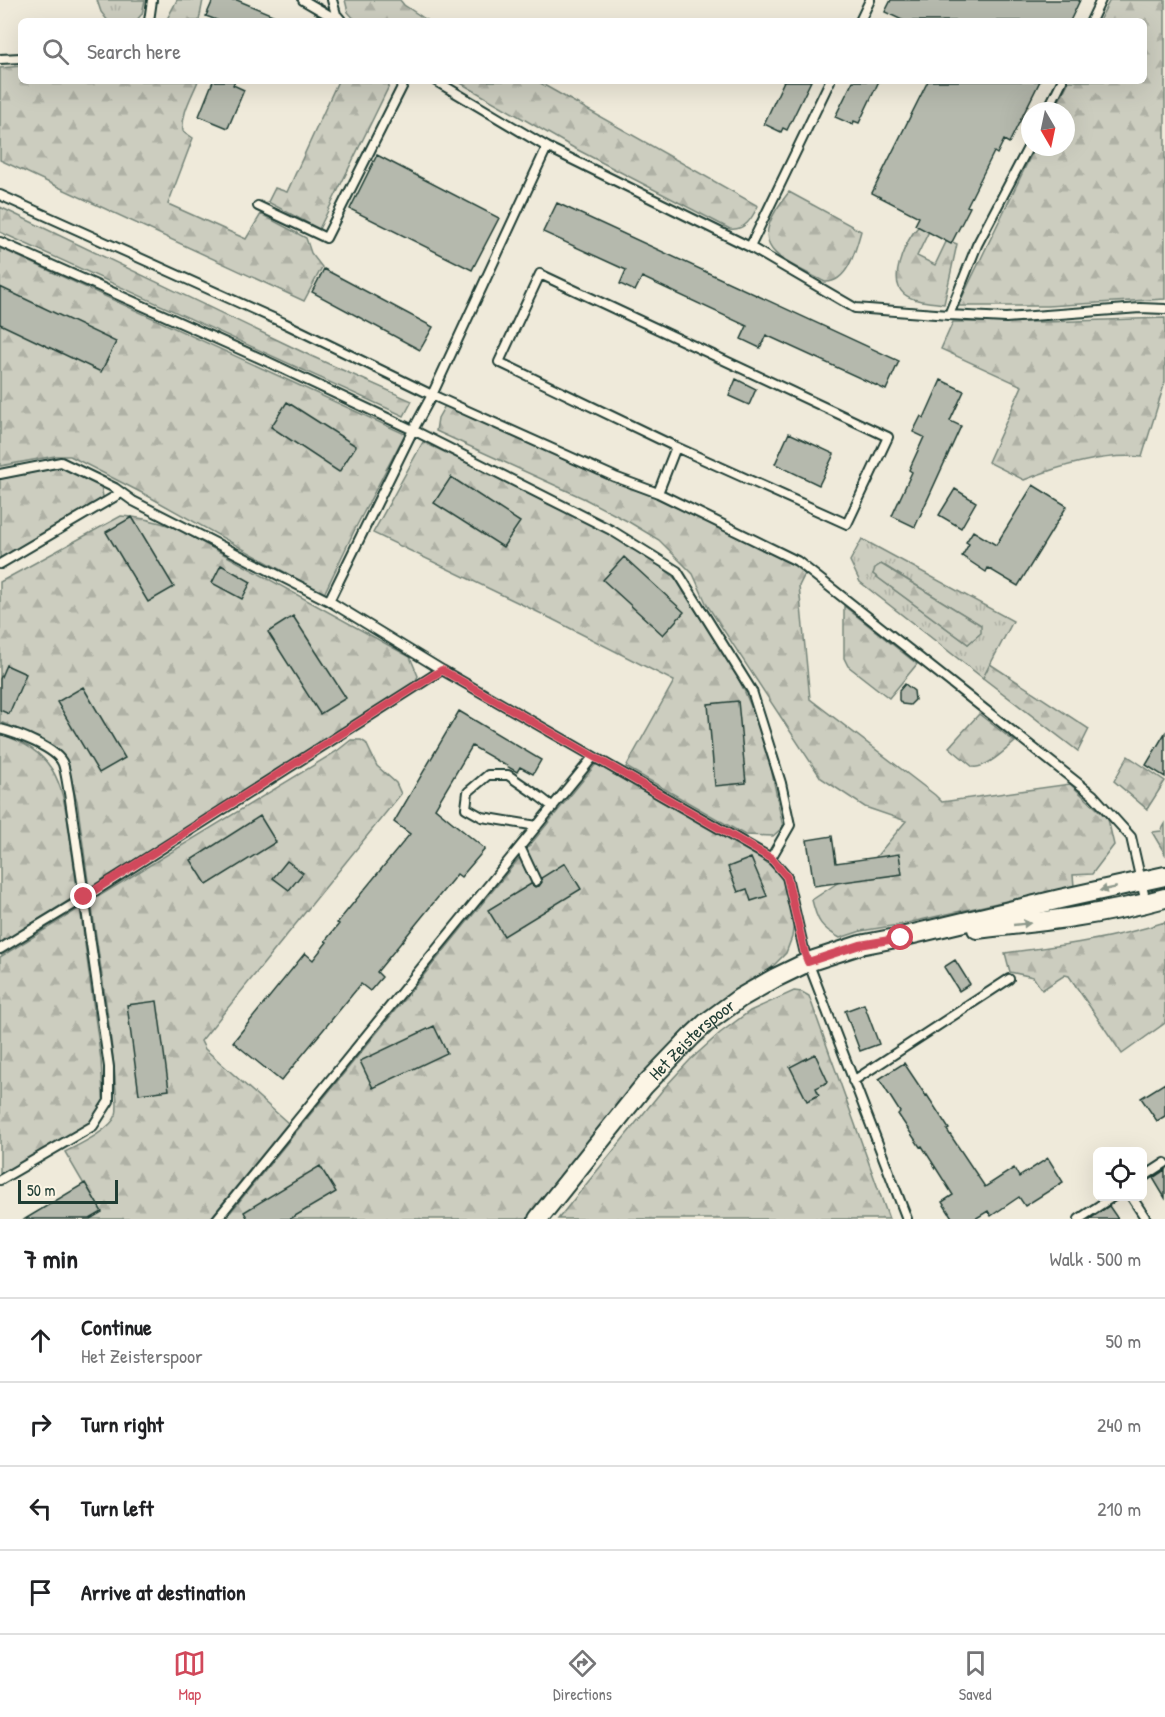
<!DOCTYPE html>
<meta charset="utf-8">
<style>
body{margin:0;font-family:"Patrick Hand",sans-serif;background:#f2f2f2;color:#202124}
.controls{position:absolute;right:18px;bottom:18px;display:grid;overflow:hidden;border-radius:9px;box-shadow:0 6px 24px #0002}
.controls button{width:54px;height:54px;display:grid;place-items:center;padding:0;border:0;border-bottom:2px solid #e0e0e0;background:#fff;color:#202124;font:30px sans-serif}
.compass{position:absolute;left:1021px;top:102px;width:54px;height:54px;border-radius:50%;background:#fff;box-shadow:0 6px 24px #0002;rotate:171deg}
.scale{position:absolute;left:18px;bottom:15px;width:100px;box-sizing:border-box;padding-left:6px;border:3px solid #1f3d34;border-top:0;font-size:16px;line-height:21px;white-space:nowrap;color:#1f3d34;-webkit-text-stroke:4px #fcf5e5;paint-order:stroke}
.stop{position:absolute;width:18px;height:18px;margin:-14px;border:4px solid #d1495b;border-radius:50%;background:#fff}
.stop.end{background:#d1495b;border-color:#fff;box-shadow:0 2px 6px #0008}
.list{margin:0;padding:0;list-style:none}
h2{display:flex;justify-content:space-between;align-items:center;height:78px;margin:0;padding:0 24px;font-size:26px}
h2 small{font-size:20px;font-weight:400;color:#757577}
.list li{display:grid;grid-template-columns:39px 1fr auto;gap:18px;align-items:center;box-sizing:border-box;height:84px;padding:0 24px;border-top:2px solid #e0e0e0}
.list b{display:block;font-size:22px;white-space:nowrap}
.list p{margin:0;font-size:20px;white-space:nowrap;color:#757577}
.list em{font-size:20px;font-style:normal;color:#757577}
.icon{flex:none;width:33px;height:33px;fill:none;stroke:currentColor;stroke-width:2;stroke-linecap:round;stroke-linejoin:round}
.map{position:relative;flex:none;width:1165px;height:1219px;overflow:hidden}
.search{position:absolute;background:#fff;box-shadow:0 6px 24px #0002;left:18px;right:18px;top:18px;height:66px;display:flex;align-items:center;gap:15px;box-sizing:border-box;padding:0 21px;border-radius:9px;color:#757577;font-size:22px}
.sheet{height:414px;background:#fff}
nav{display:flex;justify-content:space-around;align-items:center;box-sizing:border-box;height:84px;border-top:2px solid #e0e0e0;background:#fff;font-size:16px;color:#757577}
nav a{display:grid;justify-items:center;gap:3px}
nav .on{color:#d1495b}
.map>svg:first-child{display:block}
.grass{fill:url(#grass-tufts);stroke:#76857a;stroke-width:1.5;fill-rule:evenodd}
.forest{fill:url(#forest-firs);stroke:#76857a;stroke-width:1.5}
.building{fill:#b5b9ad;stroke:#1f3d34;stroke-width:1.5}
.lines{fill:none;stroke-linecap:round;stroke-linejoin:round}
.service-casing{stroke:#1f3d34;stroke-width:12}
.tertiary-casing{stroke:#1f3d34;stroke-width:22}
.service{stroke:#fcf5e5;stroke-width:8}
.tertiary{stroke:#fcf5e5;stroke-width:18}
.oneway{fill:#8e998c}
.route{stroke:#d1495b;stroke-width:8}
.labels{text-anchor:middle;stroke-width:5;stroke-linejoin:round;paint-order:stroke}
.street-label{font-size:18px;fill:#1f3d34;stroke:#fcf5e5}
</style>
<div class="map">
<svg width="1165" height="1219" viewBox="0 0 1165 1219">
<defs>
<pattern id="grass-tufts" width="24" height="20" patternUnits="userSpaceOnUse" patternTransform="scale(1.5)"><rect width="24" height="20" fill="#cccdbf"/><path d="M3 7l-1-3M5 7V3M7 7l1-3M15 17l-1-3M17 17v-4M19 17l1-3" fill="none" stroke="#afb1a5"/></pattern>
<pattern id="forest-firs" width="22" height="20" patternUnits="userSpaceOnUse" patternTransform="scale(1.5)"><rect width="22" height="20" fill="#cccdbf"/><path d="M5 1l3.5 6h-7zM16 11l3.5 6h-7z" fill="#afb1a5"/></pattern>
</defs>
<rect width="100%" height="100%" fill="#efeada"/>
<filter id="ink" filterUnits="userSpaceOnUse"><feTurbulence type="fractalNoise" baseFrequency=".0167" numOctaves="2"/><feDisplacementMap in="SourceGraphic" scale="12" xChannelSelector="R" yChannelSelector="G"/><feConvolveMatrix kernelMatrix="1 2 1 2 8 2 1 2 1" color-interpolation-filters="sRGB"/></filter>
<g filter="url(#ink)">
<path class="grass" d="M97 0H145L142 14 136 21H108L101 12Z
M862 539 1013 621 983 678 860 582 850 561ZM885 566 980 625V633L968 644 873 574Z"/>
<path class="forest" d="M177 0H203L199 21H166Z
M345 0H400L404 5 428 21H356L348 12Z
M1110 0H1165V299L1047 306H958L1035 147H1066V111H1054L1069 81H1144V21H1099Z
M21 66V81H198C192 96 181 114 183 131L193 138 168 204 246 239 261 214 306 238 311 253 322 267 304 301 0 160V68Z
M338 81 391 82 319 229 268 202 275 188 287 192Z
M457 81H537L758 206C752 218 745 231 730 229L574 148Z
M789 192 861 231C856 249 848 283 825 282 777 257 743 249 789 192Z
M0 207 311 356 412 401 404 416 0 232Z
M922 223 931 227 917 256 935 265 947 240 957 244 944 304C932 302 914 302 904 294 888 281 904 247 913 233 915 230 919 226 922 223Z
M0 248 405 434 356 527 324 594 146 495 70 456H55L0 466Z
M1165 318V382L1142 457C1105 453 1059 466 1024 480L988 462 1022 386 941 349 953 322H1045Z
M447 402 774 550 795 564 805 574 799 586 810 699 935 795 942 802 1070 784 1108 819 1114 845 1092 874 1073 875 1074 886 898 925 861 931 840 938C821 928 817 921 812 900L876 857 906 821 865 807 821 778 707 605 693 574 659 540 629 522 583 498 436 431 438 418Z
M423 442 578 515 655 560 681 584 701 611 717 637 744 690 760 728 770 763 783 827 773 836 745 835 626 767 674 681 546 616 373 533Z
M56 468H69L101 486 105 507 0 566V479Z
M121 516C141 517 157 521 176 528L410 657 418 676 412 688 89 888 77 801 67 768 46 744 31 734 0 722V582Z
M881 564 981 625V633L968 644 873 574 875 568Z
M844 606 917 664 889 698 848 666 844 658Z
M990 664 1089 729 1078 751 983 678Z
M979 714 1015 742C1005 750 986 769 973 767L949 747Z
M0 734C54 751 62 780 69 831 72 852 75 874 78 895L0 943Z
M351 740H361L366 743 377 766 396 783 401 794 201 1041 205 1049 288 1123 210 1219H85L99 1210 65 1152C78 1145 111 1130 116 1115 119 1104 115 1089 115 1078 110 1019 99 960 91 901L337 751Z
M1128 756 1165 781 1147 809 1114 781Z
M596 764 765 861 777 872 789 889 794 922 792 937 786 953 765 974 732 993 705 1013 658 1060 528 1219H225Z
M1165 824V854L1152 832 1161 831Z
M80 908 101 1060 104 1111 101 1116 88 1125 0 1176V957Z
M1165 922V1023L1122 1054 1069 976 1065 975 1042 990 1033 977 1010 972 1005 953C1059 946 1113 939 1165 922Z
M794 991 802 992 809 996 889 1219H558L665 1087 690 1060 720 1033 750 1011Z"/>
<path class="building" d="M213 0H237L287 21H219L206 16Z
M891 0H1080L1070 21H904L885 12Z
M213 81H235L233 85 244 90 228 128 199 116Z
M784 81H811L787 130 783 128 781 132 764 124Z
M853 81H879L859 123 854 121 853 125 835 117Z
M928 81H1040L1009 143 1004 140 997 154 994 152 967 206 970 207 951 244 915 225 919 217 872 193Z
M377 155 499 218 472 270 350 209Z
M557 203 899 361 886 390 766 335 760 348 741 339 747 326 642 277 635 291 620 284 626 270 543 232Z
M324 269 433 327 420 350 312 292Z
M0 287 116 342 101 372 0 324Z
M736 379 756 389 749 405 729 396Z
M941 380 964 391 950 421 961 426 915 527 892 516 912 472 909 470 924 437 913 432 921 416 924 418Z
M287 402 356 446 339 472 271 427Z
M789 433 834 454 819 485 775 464Z
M451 477 520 522 503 547 434 503Z
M1033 485 1067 506 1018 586 988 568 986 572 962 556 969 544 966 542 973 531 996 545Z
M955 489 976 502 961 528 939 515Z
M132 517 174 587 148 602 106 532Z
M624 557 684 612 663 635 603 580Z
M221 565 251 582 242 599 212 583Z
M293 616 346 698 320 714 268 632Z
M6 665 26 674 9 714 0 710V679Z
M905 684 914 691 915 700 910 705 902 704 899 700V691Z
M83 687 125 758 99 773 57 702Z
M738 701 746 783 715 786 708 704Z
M459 711 541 760 533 774 520 767 517 772 472 746 435 808 485 849 461 877 457 874 377 972 382 977 370 991 361 984 281 1081 233 1042 305 953 313 960 327 942 325 941 339 924 337 923 410 834 394 822Z
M1165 733V777L1146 765Z
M260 816 276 842 207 885 191 860Z
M832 836 836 863 899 854 902 874 814 886 807 840Z
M751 858 767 896 751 901 747 889 738 892 728 867Z
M287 861 303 873 289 890 273 878Z
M565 863 581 889 504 936 488 910 531 884 535 887 539 886 542 882 541 878Z
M955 960 970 984 959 991 944 967Z
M157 1001 169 1090 139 1094 127 1005Z
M864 1004 879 1044 860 1051 845 1011Z
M434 1026 447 1053 373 1088 360 1061Z
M815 1054 828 1082 816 1088 819 1095 807 1101 790 1067Z
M904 1063 926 1096 927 1095 949 1129 947 1130 985 1187 1014 1168 1019 1177 1048 1158 1063 1182 1025 1206 1019 1197 991 1216 988 1211 975 1219H953L942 1202 953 1195 922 1146 920 1147 898 1114 900 1112 879 1079Z
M1165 1083V1116L1157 1121 1141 1098Z
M320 1166 336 1192 290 1219H248L244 1212Z
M1165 1170V1198L1153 1178Z
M85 1183 102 1212 90 1219H25Z
M1109 1206 1118 1219H1090Z"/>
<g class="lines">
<g class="service-casing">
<path id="service" d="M303 0 339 21
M332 0 336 14 341 20
M149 21 152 0
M860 21 870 0
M1091 21 1101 0
M0 59 21 58
M436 81 547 147 750 247 855 308 949 315 1006 318 1140 308 1165 309
M1047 111 1062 81
M0 195 284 323 432 395 615 477 658 493 797 561 1093 795 1131 837 1146 903
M258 206 326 238 405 81
M0 242 264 360 413 430 611 530 677 571 752 691 781 783 790 825 771 858
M750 247 830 81
M540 274 888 437 847 524 676 447 499 362Z
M949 315 977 245 1030 144
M0 474 61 462 115 488 133 501 329 601 442 670 771 858 787 877 805 954 907 1219
M658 493 676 447
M0 564 121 493
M329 601 413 430 432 395 547 147
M0 729C16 733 57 748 63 764 66 773 67 784 69 793L109 1067V1101L93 1126 0 1180
M537 826 482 817 466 808 468 792 488 775H508L540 797 553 807
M520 847 536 881
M0 949 84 898 442 670
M853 1081 1009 979
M1142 1178 1165 1163
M1131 1196 1146 1219
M217 1219 593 757
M1079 1219 1114 1196"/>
</g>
<g class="tertiary-casing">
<g id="tertiary">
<path d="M977 929C1040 922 1104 915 1165 898"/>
<path id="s1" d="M538 1219 644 1086 691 1037 706 1023 740 998 775 978 808 962 860 945 901 937 1060 899 1165 876"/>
</g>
</g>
<use href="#service" class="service"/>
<use href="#tertiary" class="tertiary"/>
</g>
<defs><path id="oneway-solid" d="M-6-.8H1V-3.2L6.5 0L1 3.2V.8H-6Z" transform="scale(1.5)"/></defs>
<g class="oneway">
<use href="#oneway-solid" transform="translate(1108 889) rotate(168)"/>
<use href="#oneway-solid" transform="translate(1022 924) rotate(-6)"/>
</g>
</g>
<g class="lines" filter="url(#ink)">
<path class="route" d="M84 897 442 670 771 858 787 877 805 954 808 962 860 945 901 938"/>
</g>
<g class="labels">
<g class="street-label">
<text dy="6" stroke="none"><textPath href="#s1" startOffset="237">Het Zeisterspoor</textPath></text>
</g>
</g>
</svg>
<div class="controls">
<button><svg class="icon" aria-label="locate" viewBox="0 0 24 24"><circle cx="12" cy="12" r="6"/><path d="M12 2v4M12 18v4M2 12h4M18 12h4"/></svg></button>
</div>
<svg class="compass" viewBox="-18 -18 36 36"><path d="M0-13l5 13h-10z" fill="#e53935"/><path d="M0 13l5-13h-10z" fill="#757577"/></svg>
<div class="scale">50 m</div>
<div class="stop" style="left:901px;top:938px"></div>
<div class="stop end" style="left:84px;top:897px"></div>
<div class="search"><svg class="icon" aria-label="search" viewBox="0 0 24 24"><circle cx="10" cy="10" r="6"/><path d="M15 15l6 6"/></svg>Search here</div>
</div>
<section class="sheet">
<h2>7 min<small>Walk · 500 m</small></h2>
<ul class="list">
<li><svg class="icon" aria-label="ahead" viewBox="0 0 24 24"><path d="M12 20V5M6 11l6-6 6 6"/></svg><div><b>Continue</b><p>Het Zeisterspoor</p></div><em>50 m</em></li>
<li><svg class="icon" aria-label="right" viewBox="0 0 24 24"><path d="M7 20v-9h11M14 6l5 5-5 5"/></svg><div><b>Turn right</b></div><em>240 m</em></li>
<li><svg class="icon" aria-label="left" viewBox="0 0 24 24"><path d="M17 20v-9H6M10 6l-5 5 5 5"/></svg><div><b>Turn left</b></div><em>210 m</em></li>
<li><svg class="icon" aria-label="arrive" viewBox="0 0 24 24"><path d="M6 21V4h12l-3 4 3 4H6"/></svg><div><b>Arrive at destination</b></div></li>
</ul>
</section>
<nav>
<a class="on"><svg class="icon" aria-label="map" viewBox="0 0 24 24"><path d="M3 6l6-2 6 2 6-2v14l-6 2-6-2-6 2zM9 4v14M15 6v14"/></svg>Map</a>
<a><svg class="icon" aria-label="directions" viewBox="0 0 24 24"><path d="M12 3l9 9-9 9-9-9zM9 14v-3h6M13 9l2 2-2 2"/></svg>Directions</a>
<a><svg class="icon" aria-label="saved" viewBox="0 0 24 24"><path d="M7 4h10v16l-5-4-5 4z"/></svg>Saved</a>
</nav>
